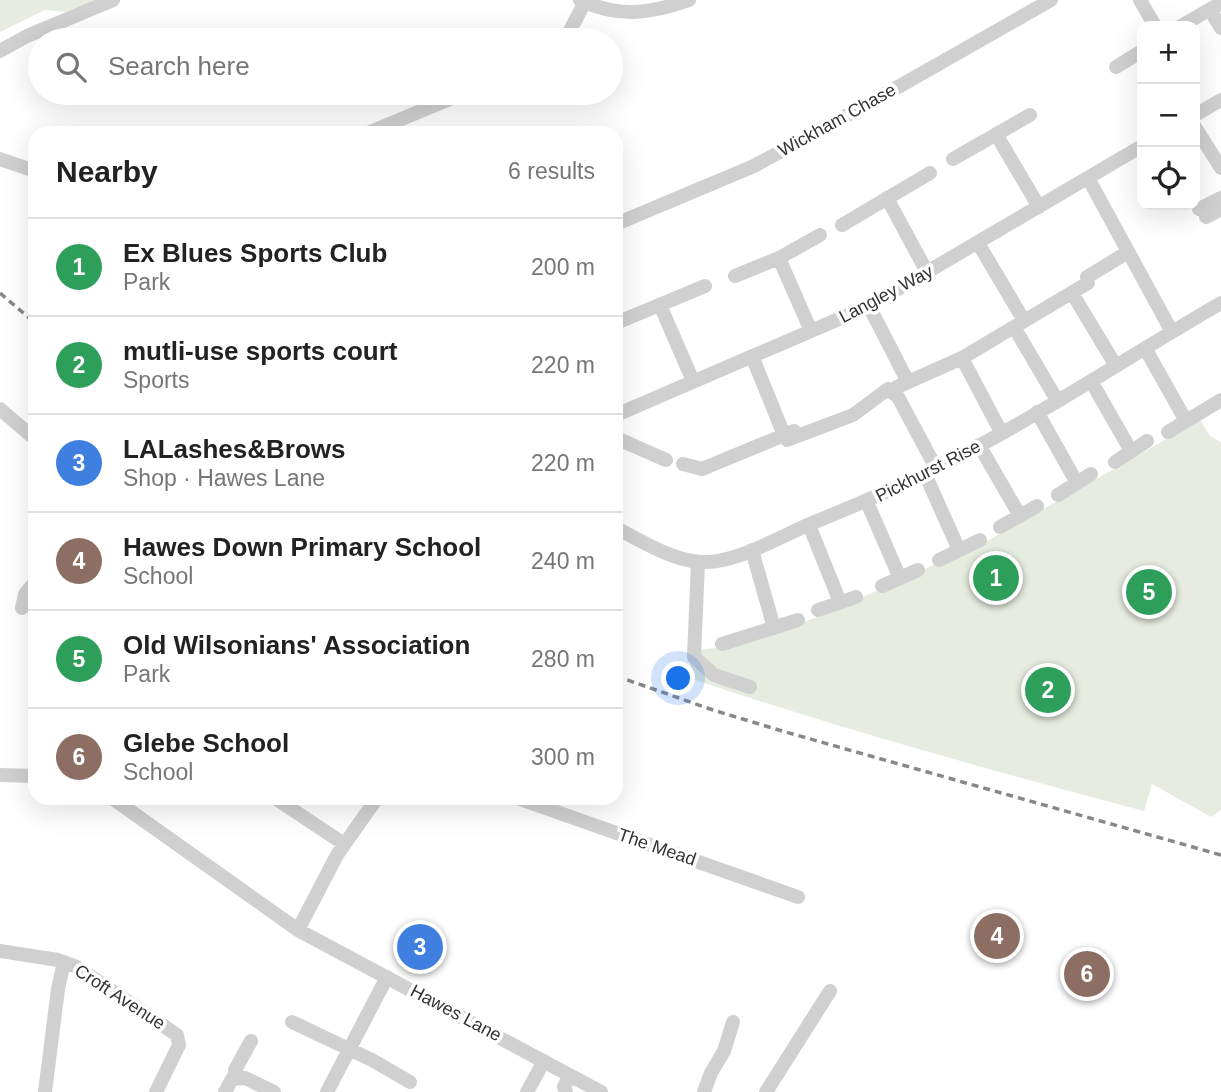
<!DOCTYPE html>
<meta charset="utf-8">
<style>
body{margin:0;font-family:Arial,sans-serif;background:#f6f6f6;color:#222}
.controls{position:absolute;right:21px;top:21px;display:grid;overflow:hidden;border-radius:14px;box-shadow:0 7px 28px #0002}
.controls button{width:63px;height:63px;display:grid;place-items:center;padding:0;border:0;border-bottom:2px solid #e0e0e0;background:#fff;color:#222;font:35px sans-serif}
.you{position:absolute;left:679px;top:679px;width:24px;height:24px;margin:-18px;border:5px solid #fff;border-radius:50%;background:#1a73e8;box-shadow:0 0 0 10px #1a73e833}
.badge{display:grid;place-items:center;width:46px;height:46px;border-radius:50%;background:#e63946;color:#fff;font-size:23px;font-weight:700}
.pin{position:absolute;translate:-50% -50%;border:4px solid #fff;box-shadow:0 2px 7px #0006}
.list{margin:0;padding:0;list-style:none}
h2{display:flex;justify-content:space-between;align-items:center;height:91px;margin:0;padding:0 28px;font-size:30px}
h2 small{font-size:23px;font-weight:400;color:#767676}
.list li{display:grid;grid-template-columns:46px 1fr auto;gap:21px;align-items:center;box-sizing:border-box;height:98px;padding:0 28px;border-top:2px solid #e0e0e0}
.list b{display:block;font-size:26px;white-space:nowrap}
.list p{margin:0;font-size:23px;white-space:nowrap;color:#767676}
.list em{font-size:23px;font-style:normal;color:#767676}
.icon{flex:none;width:38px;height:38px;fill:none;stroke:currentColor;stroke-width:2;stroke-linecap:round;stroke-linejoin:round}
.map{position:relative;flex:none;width:1221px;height:1092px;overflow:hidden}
.search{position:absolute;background:#fff;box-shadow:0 7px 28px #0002;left:28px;top:28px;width:595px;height:77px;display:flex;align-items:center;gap:18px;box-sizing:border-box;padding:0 24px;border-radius:38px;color:#767676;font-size:26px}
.panel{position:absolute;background:#fff;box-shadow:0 7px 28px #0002;left:28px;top:126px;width:595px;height:679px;border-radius:21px}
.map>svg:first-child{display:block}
.green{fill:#e6ecdf}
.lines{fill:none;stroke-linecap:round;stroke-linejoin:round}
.minor{stroke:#d0d0d0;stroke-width:14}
.rail{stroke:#888;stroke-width:3.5;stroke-dasharray:7 5;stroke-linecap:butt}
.labels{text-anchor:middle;stroke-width:7;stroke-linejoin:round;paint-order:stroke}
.street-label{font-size:18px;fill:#333;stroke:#fff}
</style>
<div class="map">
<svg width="1221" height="1092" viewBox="0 0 1221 1092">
<rect width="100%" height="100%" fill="#fff"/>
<path class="green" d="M0 0H99L65 12 45 10 0 32Z
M1200 420 1210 436 1221 442V810L1211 817 1152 784 1144 811C991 770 839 729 690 678L691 651 740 645 823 615 989 540Z"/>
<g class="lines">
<path class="minor" d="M580 0C620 18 649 14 689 0
M1140 0 1155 26
M1210 10 1221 28
M1181 26 1221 3
M565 40 585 2
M0 51 27 36 113 0
M1116 67 1142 51
M1195 115 1221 100
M1195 127 1221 168
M368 133 464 93
M996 134 1039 207
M0 159 35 171
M953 159 1030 115
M1088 178 1172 332
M887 198 927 272
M1199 209 1221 198
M1206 217 1221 209
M616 224 754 166 877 99 1051 0
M842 225 930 173
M978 243 1020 314
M779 258 811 331
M735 276 779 258 820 235
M1087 277 1128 252
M1072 293 1116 366
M660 305 693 381
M869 306 908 382
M616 323 705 286
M1014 327 1057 400
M1145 348 1186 421
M752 356 784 435
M962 358 1001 432
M1091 381 1131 451
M897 387 962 358 1088 283
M0 409 35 439
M1037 412 1077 483
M616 415 869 306 1142 146
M1168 432 1221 400
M616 438 666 460
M787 440 853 415 888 389 898 397 936 468
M979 445 1020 516
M1115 462 1147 441
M683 464 702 469 794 431
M925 474 959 550
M1058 495 1091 474
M867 502 899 576
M809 525 840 602
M1000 527 1037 506
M616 528C642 541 671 560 700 562 735 564 777 538 810 524 854 506 898 488 941 466 1037 417 1128 357 1221 303
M752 550 774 628
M939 560 980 540
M698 562 694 657 714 675 750 687
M882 586 918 570
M22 608 25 594 35 582
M818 610 856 597
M722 644 798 620
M0 775 35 776
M112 798 298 930
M275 798 344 844
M377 798 337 855 298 930 601 1092
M517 798 798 897
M0 951 58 960 77 967 177 1035 179 1045 156 1092
M292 1022 372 1060 410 1082
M235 1077V1070L251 1041
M45 1092 58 989 64 962
M225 1092 232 1079 245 1078 274 1092
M327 1092 387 977
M527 1092 544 1061
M566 1092 564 1087 570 1075
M704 1092 711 1073 724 1051 733 1022
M766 1092 830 991"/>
<path class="rail" d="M0 293 35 323
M616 676 713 710 782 731 1221 855"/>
</g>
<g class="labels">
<g class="street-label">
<text transform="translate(837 120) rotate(-29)" y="6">Wickham Chase</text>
<text transform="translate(886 294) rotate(-28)" y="6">Langley Way</text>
<text transform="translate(928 471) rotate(-27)" y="6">Pickhurst Rise</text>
<text transform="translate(657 847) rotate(19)" y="6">The Mead</text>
<text transform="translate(120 997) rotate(33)" y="6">Croft Avenue</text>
<text transform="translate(456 1013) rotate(28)" y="6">Hawes Lane</text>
</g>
</g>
</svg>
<div class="controls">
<button>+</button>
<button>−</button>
<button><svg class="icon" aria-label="locate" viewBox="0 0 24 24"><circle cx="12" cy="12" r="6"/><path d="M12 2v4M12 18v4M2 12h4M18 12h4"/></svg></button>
</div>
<div class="you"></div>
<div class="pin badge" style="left:996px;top:578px;background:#2e9e5b">1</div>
<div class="pin badge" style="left:1048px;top:690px;background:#2e9e5b">2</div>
<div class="pin badge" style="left:420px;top:947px;background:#3f7fe0">3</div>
<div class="pin badge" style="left:997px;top:936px;background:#8d6e63">4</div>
<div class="pin badge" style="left:1149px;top:592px;background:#2e9e5b">5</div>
<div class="pin badge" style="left:1087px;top:974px;background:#8d6e63">6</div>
<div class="search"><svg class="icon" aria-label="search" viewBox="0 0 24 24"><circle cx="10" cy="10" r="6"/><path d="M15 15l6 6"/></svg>Search here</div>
<section class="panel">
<h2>Nearby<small>6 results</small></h2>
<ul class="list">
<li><span class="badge" style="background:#2e9e5b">1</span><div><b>Ex Blues Sports Club</b><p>Park</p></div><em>200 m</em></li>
<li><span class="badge" style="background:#2e9e5b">2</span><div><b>mutli-use sports court</b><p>Sports</p></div><em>220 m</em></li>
<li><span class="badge" style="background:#3f7fe0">3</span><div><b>LALashes&amp;Brows</b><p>Shop · Hawes Lane</p></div><em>220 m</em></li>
<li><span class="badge" style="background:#8d6e63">4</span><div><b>Hawes Down Primary School</b><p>School</p></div><em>240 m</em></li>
<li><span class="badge" style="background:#2e9e5b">5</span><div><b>Old Wilsonians' Association</b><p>Park</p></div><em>280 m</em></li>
<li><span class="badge" style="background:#8d6e63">6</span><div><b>Glebe School</b><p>School</p></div><em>300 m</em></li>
</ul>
</section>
</div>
